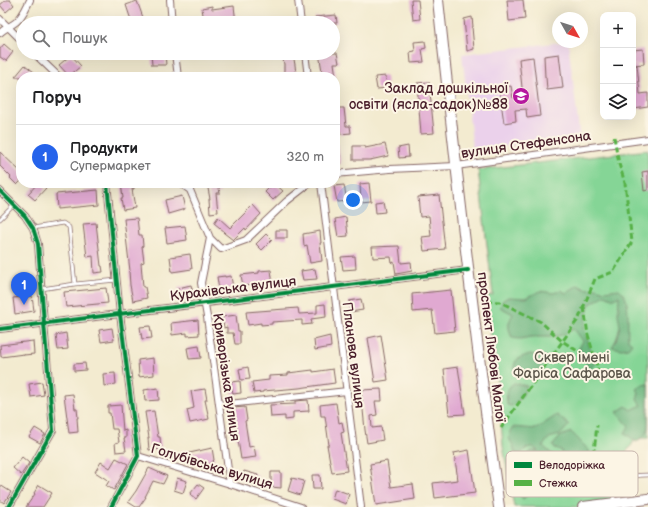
<!DOCTYPE html>
<html lang="uk">
<meta charset="utf-8">
<style>
body{margin:0;font-family:"Balsamiq Sans",sans-serif;background:#f2f2f2;color:#202124}
.controls{position:absolute;right:12px;top:12px;display:grid;overflow:hidden;border-radius:8px;box-shadow:0 4px 16px #0002}
.controls button{width:36px;height:36px;display:grid;place-items:center;padding:0;border:0;border-bottom:1px solid #e0e0e0;background:#fff;color:#202124;font:20px sans-serif}
.compass{position:absolute;left:552px;top:12px;width:36px;height:36px;border-radius:50%;background:#fff;box-shadow:0 4px 16px #0002;rotate:129deg}
.you{position:absolute;left:353px;top:200px;width:14px;height:14px;margin:-10px;border:3px solid #fff;border-radius:50%;background:#1a73e8;box-shadow:0 0 0 6px #1a73e833}
.badge{display:grid;place-items:center;width:26px;height:26px;border-radius:50%;background:#2563eb;color:#fff;font-size:13px;font-weight:700}
.pin{position:absolute;translate:-50% -33px;filter:drop-shadow(0 1px 2px #0008)}
.pin::after{content:'';position:absolute;top:21px;width:14px;height:12px;background:inherit;clip-path:polygon(0 0,100% 0,50% 100%)}
.list{margin:0;padding:0;list-style:none}
h2{display:flex;justify-content:space-between;align-items:center;height:52px;margin:0;padding:0 16px;font-size:17px}
h2 small{font-size:13px;font-weight:400;color:#757577}
.list li{display:grid;grid-template-columns:26px 1fr auto;gap:12px;align-items:center;box-sizing:border-box;height:64px;padding:0 16px;border-top:1px solid #e0e0e0}
.list b{display:block;font-size:15px;white-space:nowrap}
.list p{margin:0;font-size:13px;white-space:nowrap;color:#757577}
.list em{font-size:13px;font-style:normal;color:#757577}
.icon{flex:none;width:22px;height:22px;fill:none;stroke:currentColor;stroke-width:2;stroke-linecap:round;stroke-linejoin:round}
.map{position:relative;flex:none;width:648px;height:507px;overflow:hidden}
.search{position:absolute;background:#fff;box-shadow:0 4px 16px #0002;left:16px;top:16px;width:324px;height:44px;display:flex;align-items:center;gap:10px;box-sizing:border-box;padding:0 14px;border-radius:22px;color:#757577;font-size:15px}
.panel{position:absolute;background:#fff;box-shadow:0 4px 16px #0002;left:16px;top:72px;width:324px;height:116px;border-radius:16px}
.map>svg:first-child{display:block}
.built{fill:#ebd1eb}
.green{fill:#85d596;stroke:#687a60}
.forest{fill:#6cb67f;stroke:#5b6a55}
.building{fill:#e0a9d1}
.lines{fill:none;stroke-linecap:round;stroke-linejoin:round}
.service-casing{stroke:#856665;stroke-width:4.5}
.minor-casing{stroke:#856665;stroke-width:8}
.primary-casing{stroke:#856665;stroke-width:12}
.service{stroke:#fff;stroke-width:3}
.minor{stroke:#fff;stroke-width:6}
.primary{stroke:#fff;stroke-width:10}
.quiet{stroke:#57b146;stroke-width:3;stroke-dasharray:6 3;stroke-linecap:butt}
.cycleway-casing{stroke:#fcf5e5;stroke-width:6}
.cycleway{stroke:#00873e;stroke-width:4}
.labels{text-anchor:middle;stroke-width:4;stroke-linejoin:round;paint-order:stroke}
.poi-label{font-size:14px;fill:#4a1f2b;stroke:#fcf5e5;text-anchor:end}
.street-label{font-size:14px;fill:#4a1f2b;stroke:#fcf5e5}
.park-label{font-size:14px;fill:#5c564b;stroke:#fcf5e5}
.key{fill:#fcf5e5;stroke:#c7b5ad;stroke-width:1}
.key-label{font-size:11px;fill:#4a1f2b}
</style>
<div class="map">
<svg width="648" height="507" viewBox="0 0 648 507">
<rect width="100%" height="100%" fill="#fcf5e5"/>
<filter id="ink" filterUnits="userSpaceOnUse"><feTurbulence type="fractalNoise" baseFrequency=".025" numOctaves="2"/><feDisplacementMap in="SourceGraphic" scale="8" xChannelSelector="R" yChannelSelector="G"/><feConvolveMatrix kernelMatrix="1 2 1 2 8 2 1 2 1" color-interpolation-filters="sRGB"/></filter>
<filter id="wash" filterUnits="userSpaceOnUse"><feTurbulence type="fractalNoise" baseFrequency=".012" numOctaves="4" result="noise"/><feDisplacementMap in="SourceGraphic" scale="16" xChannelSelector="R" yChannelSelector="G"/><feGaussianBlur stdDeviation="0.9" result="paint"/><feColorMatrix in="noise" values="0 0 0 0 0 0 0 0 0 0 0 0 0 0 0 0 0 1.4 0 .05"/><feComposite in="paint" operator="in"/></filter>
<g filter="url(#wash)">
<rect width="100%" height="100%" fill="#f3ebd0"/>
<path class="built" d="M562 42H568L580 138 473 150 462 54Z"/>
<path class="green" d="M648 150V438L635 439 631 446 616 465 621 484 609 504 580 507H514L503 447 498 382 485 296 493 295 478 170Z"/>
<path class="forest" d="M578 285 585 289 597 288 604 291 619 289C621 291 623 292 624 294 630 304 627 327 628 340L632 343 628 348 622 349 612 347 616 340 620 326 618 314 619 296 614 299 605 295 589 305 584 328 595 365 589 369 584 358 579 348 583 341 574 329 562 335 551 337H531L520 339 512 338C508 327 507 324 513 314L500 307 503 300 508 297 526 298 540 291 554 293 561 290 566 293Z
M530 354 545 356 546 361C536 372 528 382 514 370 514 358 519 358 530 354Z
M514 383 527 386 521 398 512 406 507 405C506 396 506 388 514 383Z
M648 384V427L645 435 636 442 625 433 629 426 617 412 626 406 631 410 642 405 637 400 639 392 636 389 642 385Z
M557 415 569 425 560 435 549 438 543 446 553 455 559 456 564 467 571 473 565 478 563 483 557 485 538 483 534 469 528 478 533 490 523 499 518 493 517 475 524 459 531 451H538L533 447 527 448 520 454 515 453 513 445 509 439 510 431 513 427 536 429Z
M571 432C578 438 582 444 589 450V458L577 463 569 460 562 455 561 450 554 448 553 445 561 436Z"/>
<g id="blocks">
<path class="building" d="M6 0H10L14 5 6 12 0 5Z
M411 0H418L420 19 413 20Z
M507 0H523L525 19 509 21Z
M137 1 145 23H132L126 5Z
M212 6V9L234 6 236 23H224L223 20 204 22 202 8Z
M336 15 337 23H316L315 17Z
M472 17 473 27H472L474 49 467 51 464 19Z
M425 41 426 48 422 49 424 62 411 63 410 52 415 51 414 42Z
M4 44 13 52 6 61 0 57V49Z
M643 49 644 64 633 65V50Z
M151 53H165L166 65H152Z
M319 53H337L339 63H334L336 77H323Z
M293 54 295 65 296 75 284 76V64L282 55Z
M559 54 563 88 547 90 546 77H545L544 56Z
M71 55 81 66 69 76 59 65Z
M533 57 540 116 527 118 526 109 515 110 516 121 504 123 499 88 511 86 513 98 523 97 519 59Z
M25 65 34 72 29 77H15Z
M637 65 640 94 648 93V107L634 109 633 66Z
M386 76 387 88 377 89 375 77Z
M429 82 434 133 421 134 417 83Z
M335 108H344L346 126H350L351 133 340 134V131L335 132Z
M338 143 341 164H335V144Z
M385 144 388 156 370 160H353V146H365V148Z
M408 146 409 157 399 158 398 148Z
M0 152 21 172V181L17 185 10 178 11 177 0 166Z
M648 171V190L644 191 642 172Z
M38 183H41L46 188 35 200 28 194Z
M121 183H134V189H132L135 208 123 210 121 198H123Z
M207 183H218L220 193H216L218 212 210 213 209 199H210Z
M274 183 283 191 273 200 265 192Z
M369 183 371 201 361 202 360 184Z
M344 185 347 201 337 202 334 186Z
M98 190 99 205 57 209 56 194Z
M439 195 445 249 424 251 422 237 431 236 429 216 420 217 418 197Z
M182 196 185 209 168 214 165 200Z
M383 201 385 212 376 213 375 202Z
M253 205 261 214 246 230 245 228 233 240 224 233 225 232 214 223 218 217 230 228Z
M346 217 348 236 338 237 335 219Z
M137 218 139 235H142L143 246H142L144 262 141 263 143 287H145L147 298 133 301 130 285 129 271H130L124 219Z
M96 223 101 266H102L103 272 94 273 93 256 87 257 83 224Z
M185 226 187 240 167 243 165 228Z
M276 230H287V238H276Z
M320 231 321 243H320L322 261 310 263 307 245 304 246 303 234Z
M266 234 272 240 262 250 256 244Z
M399 246 401 263 411 262 412 271 396 274 394 262 392 263 391 257 373 258 372 247Z
M190 254 192 269 172 272 170 257Z
M355 256 356 269 343 270 341 257Z
M315 269 317 279 303 280 301 271Z
M271 270 273 285 261 286 260 284 243 286 241 275 259 273V271Z
M225 276V277L231 276 233 288 219 290 217 277Z
M191 285 194 296 180 299 178 288Z
M106 288 108 303 66 307 64 292Z
M451 290 455 331 435 333 432 310 413 312 412 294Z
M32 296 34 311 15 314 13 298Z
M361 299 363 310 350 312 349 301Z
M325 304 326 317 311 319 312 324 302 325V320L272 322V324L261 325V323L248 325 246 312 298 308 299 314 317 313V305Z
M236 315 238 331H240V344H235L233 333H227V327L224 328 222 317Z
M198 320 199 335 187 336V333L172 335 171 323Z
M150 326 152 338 142 339 140 327Z
M112 328 114 340 101 342 99 330Z
M66 333 68 349 58 350 56 335Z
M381 335 388 380 375 382 368 338Z
M330 336 331 347 315 350 314 340Z
M33 341 34 354 24 355V354L1 357 0 345Z
M199 346 201 358 189 359 187 348Z
M153 358 154 375 139 377 138 360Z
M85 363 86 370 74 371V364Z
M248 367 250 379 241 380 239 369Z
M458 367 465 414 449 415 444 369Z
M333 369 335 383 299 388 263 391V392L254 393 252 382 269 380V376L288 375V373L313 370V372Z
M115 373 116 384 104 386 103 374Z
M240 381 241 393 233 394 231 382Z
M42 382 44 395 31 397 29 384Z
M158 388 159 400 145 401 144 390Z
M205 389 207 400H205L209 419 190 423 187 410 194 408 191 391Z
M381 389 382 401H375L377 415 371 416 372 428 381 427 383 440 367 443 365 430 361 390Z
M73 394 75 409H77L78 418H77L78 432 69 433 64 395Z
M308 400 309 411 293 412V419L285 420V416L271 417 270 405 295 404V401Z
M336 403 339 423 342 422 344 432 341 433 347 471 332 473 327 445H329L325 416H321L320 405Z
M121 405 123 431 126 430V438H124L126 451 116 452 115 443 119 442 117 429H112L110 413H108V406Z
M245 407 247 420 245 421 249 447 254 446 256 457 241 459 238 440H237L235 429H237L233 408Z
M154 411 158 437H160L161 449 149 450 148 438H149L145 412Z
M35 428 45 434 40 443 29 437Z
M212 448 214 460 210 464 204 465 183 460 185 454Z
M469 450 475 493 435 498 433 483 458 480 454 453Z
M22 457 29 463 21 475 13 468Z
M116 458 128 464 114 490 106 486 109 481 95 472 101 462 110 468Z
M387 461 391 487 413 484 415 499 376 505 370 464Z
M149 468 167 476 163 484 153 481 145 497H146L139 507H136L128 502 136 491Z
M244 471 258 475 256 484 242 480Z
M271 472H281V488L271 487Z
M312 475H320L321 489H313Z
M177 478 187 481 183 493 174 490Z
M292 478 304 481 300 495 288 491Z
M198 484 204 488 196 499 190 494Z
M0 485 11 492 4 503 0 500Z
M39 485 52 493 43 507H26L35 494 34 493Z
M335 489 349 494 346 504 332 499Z"/>
</g>
</g>
<g filter="url(#ink)">
<use href="#blocks" fill-opacity="0" stroke="#856665" stroke-width="1"/>
<g class="lines">
<g class="service-casing">
<path id="service" d="M0 219 14 205
M33 228 63 223 69 227 75 284 41 289
M75 284 117 280
M611 502C615 496 620 483 625 479 631 475 641 475 648 475"/>
</g>
<g class="minor-casing">
<path id="minor" d="M170 0 172 23
M298 0 301 23
M0 19 23 42
M0 33C5 28 11 26 16 22 23 16 26 8 30 0
M34 53 59 77
M175 53 178 77
M305 53 308 77
M335 174 390 169 456 166 648 139
M107 183 120 314 138 456 111 507
M180 183 190 190
M189 183 190 190 210 238 201 283 207 317 230 484
M321 183 361 507
M0 191 25 216 33 228 38 244 44 323 53 430 9 507
M210 238 221 249 246 240 287 201 310 183
M0 329 468 270
M219 405 347 391
M138 456 230 484 301 507"/>
</g>
<g class="primary-casing">
<path id="primary" d="M438 0C456 169 475 339 499 507
M583 507 648 499"/>
</g>
<use href="#service" class="service"/>
<use href="#minor" class="minor"/>
<use href="#primary" class="primary"/>
<path class="quiet" d="M486 301 500 302 541 322 562 341 596 363 605 356
M584 307 588 335 602 383
M501 428 579 318 595 279 613 272 632 242 625 183 619 164 614 137
M518 491 547 484 590 480V474L595 443 597 425"/>
<g class="cycleway-casing">
<path id="cycleway" d="M107 183 120 314 138 456 111 507
M0 191 25 216 33 228 38 244 44 323 53 430 9 507
M0 329 468 270"/>
</g>
<use href="#cycleway" class="cycleway"/>
</g>
</g>
<defs>
<g id="school-disc" transform="scale(0.9)"><circle r="9.5" fill="#b5179e" stroke="#fcf5e5"/><path d="M0-5L7-2L0 1L-7-2ZM-4 1L0 2.5L4 1V4Q0 6-4 4Z" fill="#fff"/></g>
</defs>
<g fill-rule="evenodd">
<use href="#school-disc" x="521" y="96"/>
</g>
<g class="labels">
<g class="poi-label">
<text x="508" y="93">Заклад дошкільної<tspan x="508" dy="16">освіти (ясла-садок)№88</tspan></text>
</g>
<g class="street-label">
<text transform="translate(526 144) rotate(-8)" y="5">вулиця Стефенсона</text>
<text transform="translate(233 288) rotate(-7)" y="5">Курахівська вулиця</text>
<text transform="translate(492 347) rotate(83)" y="5">проспект Любові Малої</text>
<text transform="translate(354 355) rotate(83)" y="5">Планова вулиця</text>
<text transform="translate(227 377) rotate(82)" y="5">Криворізька вулиця</text>
<text transform="translate(212 466) rotate(17)" y="5">Голубівська вулиця</text>
</g>
<g class="park-label">
<text x="572" y="362">Сквер імені<tspan x="572" dy="16">Фаріса Сафарова</tspan></text>
</g>
</g>
<rect x="506" y="451" width="132" height="46" rx="6" class="key"/>
<rect x="514" y="462" width="18" height="6" fill="#00873e"/>
<rect x="514" y="480" width="18" height="6" fill="#57b146"/>
<g class="key-label">
<text x="539" y="469">Велодоріжка</text>
<text x="539" y="487">Стежка</text>
</g>
</svg>
<div class="controls">
<button>+</button>
<button>−</button>
<button><svg class="icon" aria-label="layers" viewBox="0 0 24 24"><path d="M12 4l9 5-9 5-9-5zM3 14l9 5 9-5"/></svg></button>
</div>
<svg class="compass" viewBox="-18 -18 36 36"><path d="M0-13l5 13h-10z" fill="#e53935"/><path d="M0 13l5-13h-10z" fill="#757577"/></svg>
<div class="you"></div>
<div class="pin badge" style="left:24px;top:305px">1</div>
<div class="search"><svg class="icon" aria-label="search" viewBox="0 0 24 24"><circle cx="10" cy="10" r="6"/><path d="M15 15l6 6"/></svg>Пошук</div>
<section class="panel">
<h2>Поруч<small></small></h2>
<ul class="list">
<li><span class="badge">1</span><div><b>Продукти</b><p>Супермаркет</p></div><em>320 m</em></li>
</ul>
</section>
</div>
